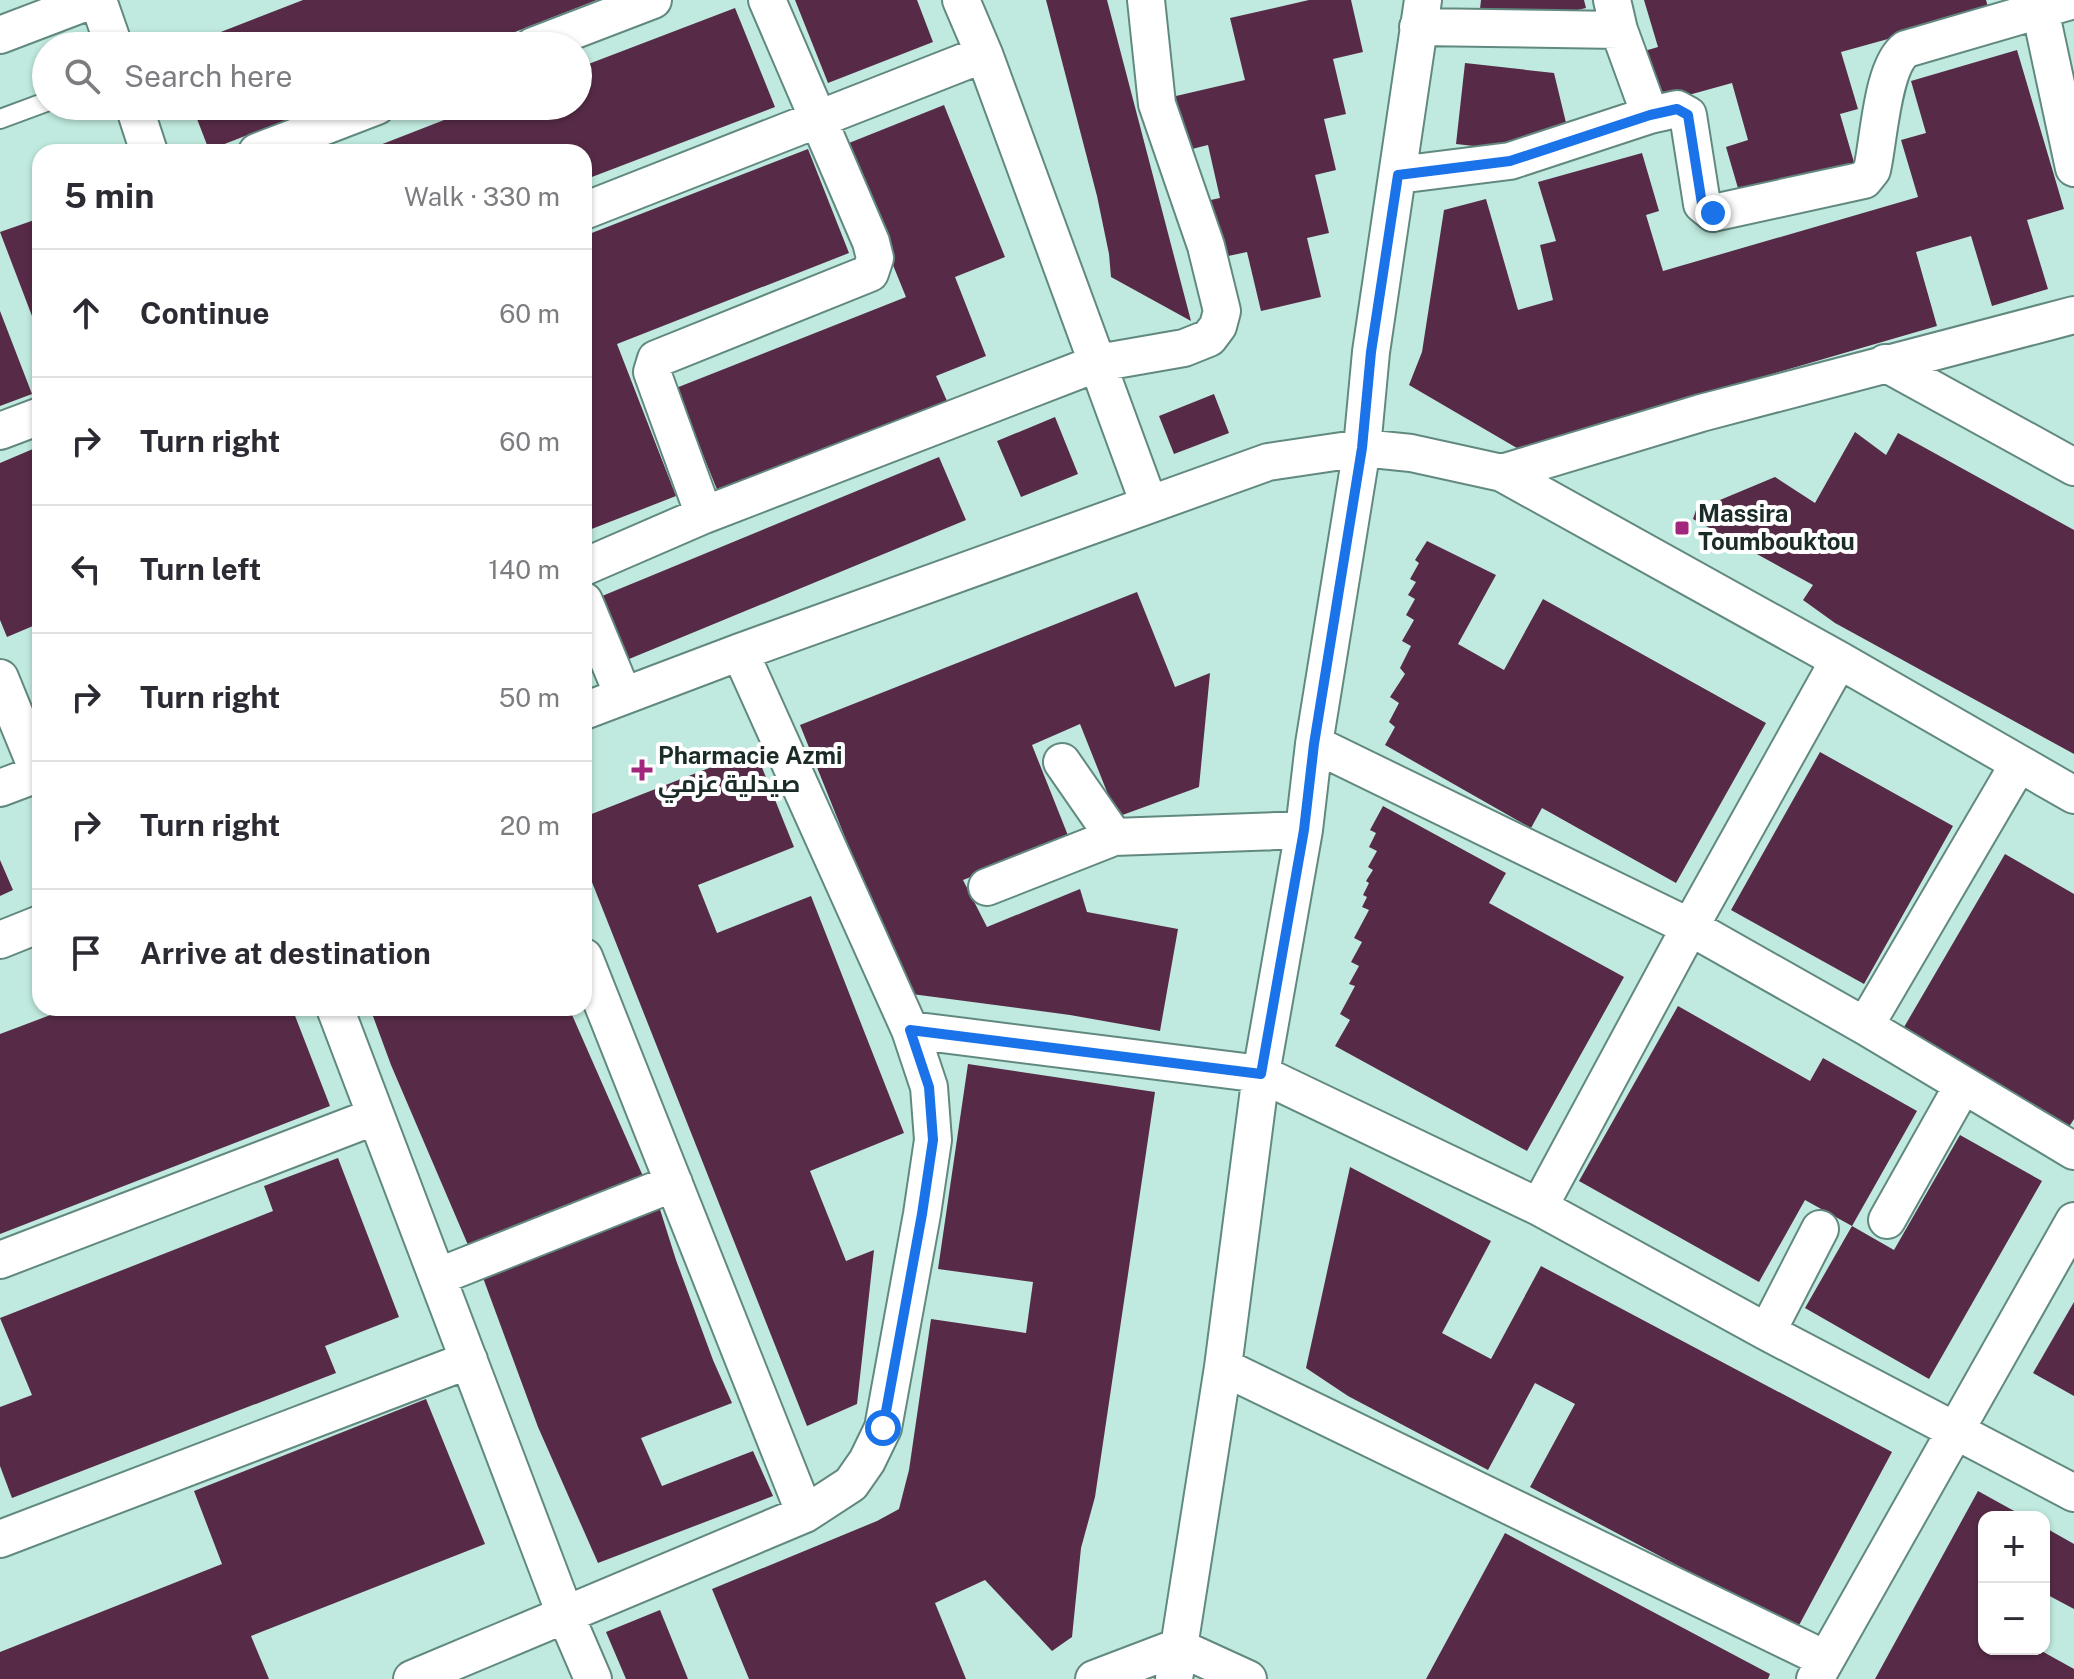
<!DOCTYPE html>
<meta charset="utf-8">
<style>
body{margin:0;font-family:"Public Sans",Cairo,sans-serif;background:#f7f7f7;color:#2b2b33}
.controls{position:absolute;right:24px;bottom:24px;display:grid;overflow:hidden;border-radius:16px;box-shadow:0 2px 6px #0004}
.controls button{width:72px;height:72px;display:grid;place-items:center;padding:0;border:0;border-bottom:2px solid #e1e1e2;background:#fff;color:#2b2b33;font:40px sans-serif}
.stop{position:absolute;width:24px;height:24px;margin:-18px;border:6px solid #1a73e8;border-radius:50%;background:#fff}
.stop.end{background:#1a73e8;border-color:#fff;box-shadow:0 2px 8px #0008}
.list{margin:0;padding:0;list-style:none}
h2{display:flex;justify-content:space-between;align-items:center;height:104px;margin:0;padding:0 32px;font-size:34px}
h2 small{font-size:26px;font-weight:400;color:#7c7c81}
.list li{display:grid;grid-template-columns:52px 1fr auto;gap:24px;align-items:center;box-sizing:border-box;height:128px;padding:0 32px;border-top:2px solid #e1e1e2}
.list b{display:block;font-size:30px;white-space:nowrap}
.list em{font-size:26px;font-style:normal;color:#7c7c81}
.icon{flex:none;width:44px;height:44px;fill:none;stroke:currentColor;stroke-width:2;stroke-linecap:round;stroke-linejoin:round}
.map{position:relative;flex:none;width:2074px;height:1679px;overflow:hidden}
.search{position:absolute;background:#fff;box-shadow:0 2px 6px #0004;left:32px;top:32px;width:560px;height:88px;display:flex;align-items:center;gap:20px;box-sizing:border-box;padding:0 28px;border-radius:44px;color:#7c7c81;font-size:30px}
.panel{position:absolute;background:#fff;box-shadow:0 2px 6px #0004;left:32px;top:144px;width:560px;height:872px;border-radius:24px}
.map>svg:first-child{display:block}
.building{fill:#572b47}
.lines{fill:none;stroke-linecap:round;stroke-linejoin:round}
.lane-casing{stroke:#62897f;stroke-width:22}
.street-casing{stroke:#62897f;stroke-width:40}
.lane{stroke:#fff;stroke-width:18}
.street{stroke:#fff;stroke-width:36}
.route{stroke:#1a73e8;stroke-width:10}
.poi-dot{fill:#a1277d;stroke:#fff;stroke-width:3}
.labels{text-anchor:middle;stroke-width:8;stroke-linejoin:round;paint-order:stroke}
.poi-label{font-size:24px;font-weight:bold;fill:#1b2b27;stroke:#fff;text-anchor:start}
</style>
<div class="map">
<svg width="2074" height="1679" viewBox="0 0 2074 1679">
<rect width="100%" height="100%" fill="#c0eadf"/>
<path class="building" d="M303 0H597L479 46H185Z
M795 0H917L933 42 828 83Z
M1046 0H1107L1191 321 1111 277 1109 254 1097 196Z
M1309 0H1351L1363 52 1333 59 1346 114 1324 119 1336 170 1315 175 1329 233 1307 238 1321 297 1261 311 1247 252 1214 259 1201 202 1220 198 1208 145 1176 153 1163 99 1245 80 1230 18Z
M1481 0H1584L1586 8 1535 20 1480 9Z
M1644 0H1986L1989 11 1841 52 1858 109 1840 114 1856 169 1742 202 1726 147 1748 140 1732 83 1656 104 1641 52 1658 47Z
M735 8 775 107 584 180V152H362L480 106H578V68Z
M2017 50 2064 209 2027 220 2048 289 1992 306 1971 236 1916 252 1937 326 1556 437 1522 451 1409 385 1422 352 1444 210 1486 199 1518 310 1553 300 1540 245 1556 241 1538 182 1642 153 1659 211 1646 215 1663 271 1918 197 1901 140 1926 133 1911 81Z
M1465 63 1554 73 1568 131 1509 150 1456 144Z
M944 105 1005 257 955 277 986 356 936 376 947 401 718 492 676 388 906 297 844 145Z
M192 106H323L209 150Z
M808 149 849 253 617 344 676 496 584 532V236Z
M40 218V337L0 232Z
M0 311 32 394 0 406Z
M1214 394 1229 433 1174 454 1159 416Z
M1055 417 1078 474 1021 497 997 441Z
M1855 432 1886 455 1898 433 2074 530V754L1835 623 1803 600 1813 585 1693 519 1696 510 1775 477 1815 503Z
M40 446V623L7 637 0 620V463Z
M939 457 966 520 617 664 590 601Z
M1427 541 1496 575 1458 644 1504 670 1543 599 1766 723 1676 883 1542 808 1531 828 1385 745 1395 727 1389 722 1399 703 1390 697 1405 674 1400 668 1411 646 1402 641 1414 620 1406 615 1415 599 1408 595 1416 582 1410 579 1419 563 1415 560Z
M1137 592 1175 687 1210 673 1199 787 1117 817 1080 724 1032 745 1069 838 963 880 987 927 1080 889 1087 912 1178 929 1160 1031 1070 1015 904 993 895 962 800 725Z
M755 750 794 847 698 885 717 933 811 896 904 1133 810 1171 846 1261 874 1250 857 1404 807 1426 584 862V817Z
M1820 752 1953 826 1864 984 1731 910Z
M1383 806 1506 873 1489 903 1624 977 1527 1151 1335 1046 1350 1020 1340 1014 1355 986 1349 984 1359 966 1351 962 1362 942 1354 938 1369 910 1362 907 1367 897 1363 895 1369 883 1366 881 1373 870 1368 867 1377 851 1369 847 1376 833 1370 830Z
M2005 854 2074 894V1119L2067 1130 1900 1034Z
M0 860 13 890 0 896Z
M1678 1006 1810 1081 1823 1058 1917 1111 1852 1226 1805 1200 1759 1282 1579 1181Z
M69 1008H292L330 1106 0 1234V1034Z
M370 1008H569L646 1183 471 1252 391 1065Z
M968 1064 1155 1092 1095 1497 1081 1548 1072 1637 1052 1651 985 1580 935 1603 966 1679H749L712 1589 877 1521 899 1509 909 1470 931 1319 1026 1333 1033 1282 938 1269Z
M1960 1135 2042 1181 1929 1379 1805 1308 1852 1226 1894 1250Z
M338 1158 399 1317 325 1346 336 1373 12 1498 0 1466V1407L32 1395 0 1318 273 1211 264 1186Z
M1350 1167 1491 1241 1442 1333 1491 1359 1541 1266 1892 1452 1797 1629 1530 1487 1575 1404 1535 1383 1488 1470 1348 1396 1306 1368Z
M658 1203 676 1260 713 1360 732 1403 641 1438 662 1486 753 1451 773 1496 598 1563 538 1427 482 1275Z
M2074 1302V1396L2033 1373Z
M426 1399 485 1544 251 1636 269 1679H0V1652L222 1564 194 1491Z
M1978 1491 2025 1517H1984V1649H2038L2074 1669V1679H1875Z
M2044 1527 2074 1544V1609L2044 1593Z
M1505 1533 1638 1604 1770 1674 1768 1679H1426Z
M660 1610 688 1679H626L606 1632Z"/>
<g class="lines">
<g class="lane-casing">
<path id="lane" d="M0 119 46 102"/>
</g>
<g class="street-casing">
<path id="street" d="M98 0 114 46
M961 0 984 54 1149 504
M1612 0 1619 30 1650 115
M2038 0 2074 168
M1418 27 1619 30
M0 35 92 0
M533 46 653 0
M134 106 149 152
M257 152 377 106
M1398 175 1510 161 1650 115 1677 109 1688 115 1702 204 1713 213 1864 180 1872 170C1879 140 1882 66 1906 49L2074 0
M584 211 984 54
M1885 363 2074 467
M0 431 40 416
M1502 473 1701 413 2074 315
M704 515 1098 363 1184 348 1209 338 1218 326 1222 311 1206 246 1157 104 1146 0
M584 567 704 515 652 372 656 359 870 273 875 258 871 242 767 0
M584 601 623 695
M740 652 910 1030 1261 1074 1539 1207 1767 1332 2074 1493
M0 678 40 776
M584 711 740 652 1268 462 1362 448 1411 453 1502 473 1839 660 2074 795
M1314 744 1690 927 1865 1026 2074 1151
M1062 762 1114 837 1304 830
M0 788 40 773
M987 887 1114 837
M0 940 40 924
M584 957 805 1514
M335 1008 565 1614 593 1679
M1865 1026 2018 765
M1539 1207 1690 927 1839 660
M1887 1220 1963 1085
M0 1260 376 1116
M437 1277 674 1183
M1767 1332 1820 1229
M1223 1367 1825 1659
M0 1539 469 1360
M412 1679 805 1514 851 1484 867 1461 883 1428 922 1214 933 1140 929 1087 910 1030
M1094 1679 1178 1647 1248 1679
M1174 1679 1223 1367 1261 1074 1304 830 1314 744 1362 448 1371 352 1423 0
M1815 1679 2074 1221"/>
</g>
<use href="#lane" class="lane"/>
<use href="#street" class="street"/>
</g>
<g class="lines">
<path class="route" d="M883 1428 922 1214 933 1140 929 1087 910 1030 1261 1074 1304 830 1314 744 1362 448 1371 352 1398 175 1510 161 1650 115 1677 109 1688 115 1702 204 1713 213"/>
</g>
<g class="poi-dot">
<rect x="1674" y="520" width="16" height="16" rx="4"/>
<path d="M638 758h8v8h8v8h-8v8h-8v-8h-8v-8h8z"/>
</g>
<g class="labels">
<g class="poi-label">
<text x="1698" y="522">Massira<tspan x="1698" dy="28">Toumbouktou</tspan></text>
<text x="658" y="764">Pharmacie Azmi<tspan x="658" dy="28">صيدلية عزمي</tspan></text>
</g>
</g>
</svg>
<div class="controls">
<button>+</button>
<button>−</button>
</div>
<div class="stop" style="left:883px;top:1428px"></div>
<div class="stop end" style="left:1713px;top:213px"></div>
<div class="search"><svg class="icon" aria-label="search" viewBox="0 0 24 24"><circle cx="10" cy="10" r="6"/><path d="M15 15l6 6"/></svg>Search here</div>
<section class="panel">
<h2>5 min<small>Walk · 330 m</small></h2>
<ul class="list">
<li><svg class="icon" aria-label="ahead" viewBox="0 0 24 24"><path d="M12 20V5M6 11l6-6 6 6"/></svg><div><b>Continue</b></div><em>60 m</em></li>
<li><svg class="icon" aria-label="right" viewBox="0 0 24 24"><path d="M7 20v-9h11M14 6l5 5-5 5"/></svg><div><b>Turn right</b></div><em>60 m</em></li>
<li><svg class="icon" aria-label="left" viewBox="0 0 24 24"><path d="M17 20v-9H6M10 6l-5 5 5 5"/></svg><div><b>Turn left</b></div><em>140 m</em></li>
<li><svg class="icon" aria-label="right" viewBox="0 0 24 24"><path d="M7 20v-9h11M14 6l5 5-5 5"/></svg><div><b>Turn right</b></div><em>50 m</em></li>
<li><svg class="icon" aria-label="right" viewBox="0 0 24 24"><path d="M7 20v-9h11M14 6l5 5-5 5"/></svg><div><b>Turn right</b></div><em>20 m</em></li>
<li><svg class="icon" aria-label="arrive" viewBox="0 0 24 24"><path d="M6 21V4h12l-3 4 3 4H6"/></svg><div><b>Arrive at destination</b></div></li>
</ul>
</section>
</div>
